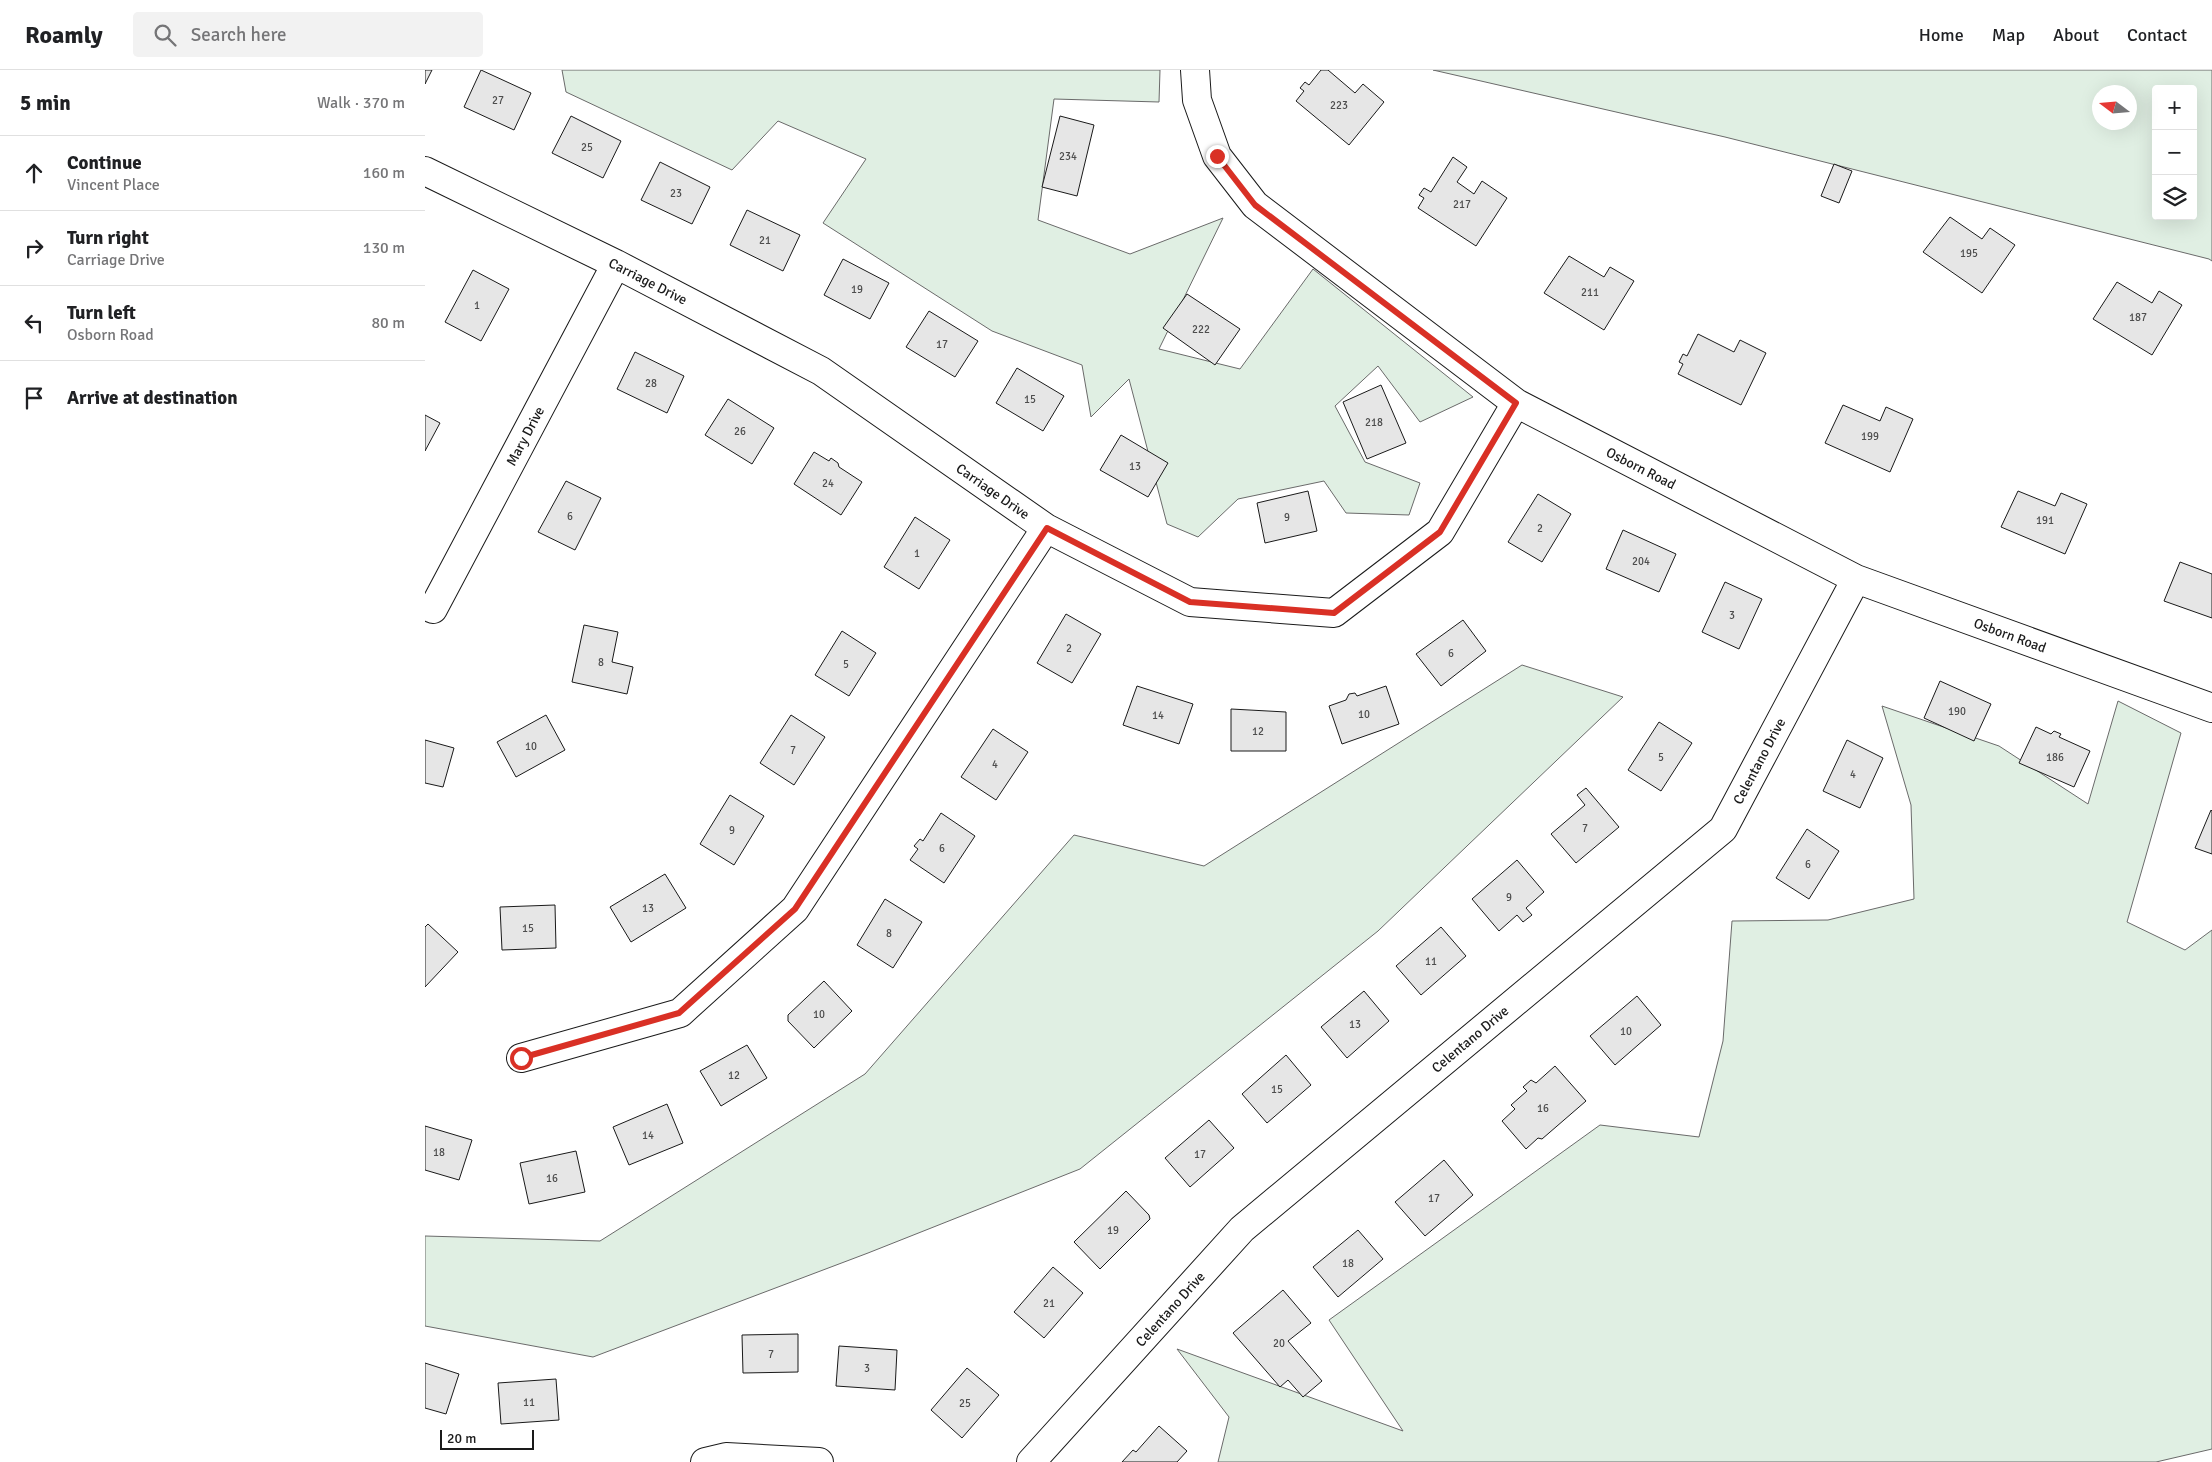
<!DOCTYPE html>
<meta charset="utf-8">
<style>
body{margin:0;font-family:Signika,sans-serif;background:#f2f2f2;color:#202124}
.controls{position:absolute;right:15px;top:15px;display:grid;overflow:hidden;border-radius:5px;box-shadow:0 5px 20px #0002}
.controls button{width:45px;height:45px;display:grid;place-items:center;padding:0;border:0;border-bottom:1px solid #e0e0e0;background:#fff;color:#202124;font:25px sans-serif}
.compass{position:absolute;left:1667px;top:15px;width:45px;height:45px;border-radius:50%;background:#fff;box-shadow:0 5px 20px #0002;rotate:286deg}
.scale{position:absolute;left:15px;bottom:12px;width:94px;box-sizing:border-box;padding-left:5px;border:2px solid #1a1a1a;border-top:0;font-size:14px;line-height:18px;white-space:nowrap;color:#1a1a1a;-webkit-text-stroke:4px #fff;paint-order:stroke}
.stop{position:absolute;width:15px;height:15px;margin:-11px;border:4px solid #d93025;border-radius:50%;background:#fff}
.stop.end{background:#d93025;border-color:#fff;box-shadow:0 1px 5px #0008}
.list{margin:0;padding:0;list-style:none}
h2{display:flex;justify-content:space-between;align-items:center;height:65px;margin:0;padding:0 20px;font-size:21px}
h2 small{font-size:16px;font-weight:400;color:#757577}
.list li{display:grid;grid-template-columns:32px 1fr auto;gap:15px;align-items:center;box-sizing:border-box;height:75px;padding:0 20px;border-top:1px solid #e0e0e0}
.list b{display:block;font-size:19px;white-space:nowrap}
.list p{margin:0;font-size:16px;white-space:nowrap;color:#757577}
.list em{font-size:16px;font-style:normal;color:#757577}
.icon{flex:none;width:28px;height:28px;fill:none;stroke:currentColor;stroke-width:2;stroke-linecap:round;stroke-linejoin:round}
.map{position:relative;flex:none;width:1787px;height:1392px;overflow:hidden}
header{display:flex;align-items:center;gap:30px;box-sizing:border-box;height:70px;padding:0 25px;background:#fff;border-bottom:1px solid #e0e0e0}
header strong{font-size:24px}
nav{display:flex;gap:28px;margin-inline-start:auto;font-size:18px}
.search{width:350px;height:45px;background:#f2f2f2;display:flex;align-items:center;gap:12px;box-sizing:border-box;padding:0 18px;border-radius:5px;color:#757577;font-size:19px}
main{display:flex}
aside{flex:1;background:#fff}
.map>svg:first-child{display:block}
.green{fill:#e0efe3;stroke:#6a6a6a;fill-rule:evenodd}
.building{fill:#e6e6e6;stroke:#1a1a1a}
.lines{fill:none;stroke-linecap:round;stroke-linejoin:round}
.minor-casing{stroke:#1a1a1a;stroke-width:30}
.minor{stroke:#fff;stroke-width:28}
.route{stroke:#d93025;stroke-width:6}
.labels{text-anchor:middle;stroke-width:4;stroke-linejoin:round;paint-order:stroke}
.number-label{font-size:11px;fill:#4d4d4d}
.street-label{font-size:14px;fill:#1a1a1a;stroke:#fff}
</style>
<header>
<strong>Roamly</strong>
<div class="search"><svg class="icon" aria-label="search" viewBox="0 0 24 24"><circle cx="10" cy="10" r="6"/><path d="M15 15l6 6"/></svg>Search here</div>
<nav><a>Home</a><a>Map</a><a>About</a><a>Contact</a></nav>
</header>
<main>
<aside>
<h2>5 min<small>Walk · 370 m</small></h2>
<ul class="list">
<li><svg class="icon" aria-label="ahead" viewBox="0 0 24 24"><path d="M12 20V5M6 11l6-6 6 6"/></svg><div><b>Continue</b><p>Vincent Place</p></div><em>160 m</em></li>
<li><svg class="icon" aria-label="right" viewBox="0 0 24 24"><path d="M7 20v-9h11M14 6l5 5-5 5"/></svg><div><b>Turn right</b><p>Carriage Drive</p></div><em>130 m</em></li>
<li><svg class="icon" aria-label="left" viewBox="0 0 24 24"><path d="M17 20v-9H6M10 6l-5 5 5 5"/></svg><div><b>Turn left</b><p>Osborn Road</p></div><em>80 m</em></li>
<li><svg class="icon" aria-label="arrive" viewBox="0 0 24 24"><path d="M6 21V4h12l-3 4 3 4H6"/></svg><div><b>Arrive at destination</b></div></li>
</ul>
</aside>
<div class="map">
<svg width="1787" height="1392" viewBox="0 0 1787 1392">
<rect width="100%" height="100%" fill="#fff"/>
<path class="green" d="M137 0H735L734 32 629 29 613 150 705 184 798 148 734 279 815 299 888 199 1048 327 995 352 953 296 910 336 940 392 995 413 984 445 921 443 899 411 813 429 773 467 742 454 704 309 666 347 657 295 567 261 398 153 441 89 353 51 307 100 141 22Z
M1008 0H1787V191L1784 189 1300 67ZM1731 19H1768V146H1731ZM1704 22V52H1674V22Z
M1097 595 1198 627 953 861 655 1099 443 1183 168 1287 0 1256V1166L175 1171 440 1004 649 765 779 796Z
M1693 631 1756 663 1702 852 1760 880 1787 860V1379L1731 1392H793L804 1347 752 1279 978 1361 904 1250 1175 1055 1274 1067 1298 971 1307 851 1403 850 1489 829 1486 735 1457 636 1574 676 1663 734Z"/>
<path class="building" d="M0 0H7L0 14Z
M56 0 106 23 89 60 39 37Z
M896 0H903L930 23 938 14 959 32 924 75 871 31 879 21 875 18 880 12 884 15Z
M146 46 196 71 178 108 127 83Z
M635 46 669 55 652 126 617 117Z
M1028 87 1042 97 1032 112 1049 124 1057 111 1082 128 1051 176 993 138 999 128 994 125 999 118 1006 122Z
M235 92 285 117 267 154 216 130Z
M1409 94 1427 101 1414 133 1396 126Z
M322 140 375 165 358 201 305 175Z
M1525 147 1557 169 1565 158 1590 175 1557 223 1498 182Z
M1144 186 1179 207 1185 197 1209 211 1179 260 1119 223Z
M418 189 464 213 445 249 399 225Z
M48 200 84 219 56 271 20 252Z
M1692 212 1727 233 1734 221 1757 235 1727 285 1668 249Z
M762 224 815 259 790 295 738 258Z
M504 241 553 271 530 307 481 277Z
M1273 264 1309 282 1315 270 1341 283 1316 335 1253 304 1258 294 1254 292 1258 284 1262 286Z
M210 282 259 306 242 343 192 319Z
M592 298 639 326 618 361 571 333Z
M956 315 981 373 942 389 918 332Z
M303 329 349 358 327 394 280 365Z
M1418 335 1455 351 1461 337 1488 349 1465 402 1400 373Z
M0 345 15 353 0 381Z
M696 365 743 393 723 427 675 400Z
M389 382 404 391 406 388 413 393 414 397 437 412 416 445 369 414Z
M141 411 176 428 150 480 113 462Z
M883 421 892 461 840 473 832 433Z
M1593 421 1630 436 1636 423 1662 434 1640 484 1576 457Z
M1113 424 1146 444 1117 492 1083 472Z
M490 447 525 470 494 519 459 497Z
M1198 460 1251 484 1234 522 1181 499Z
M1755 492 1787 504V548L1739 531Z
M1300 512 1337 529 1314 579 1277 562Z
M641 544 676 564 647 613 612 593Z
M1038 550 1061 581 1016 616 991 584Z
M159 555 193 562 187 592 208 597 202 624 147 612Z
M417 561 451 583 424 626 390 605Z
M1515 611 1566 634 1549 671 1499 648Z
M712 616 768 634 754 674 698 655Z
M961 616 974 654 917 674 904 636 921 630 924 624 930 623 932 626Z
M806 639 861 642V681H806Z
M121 645 140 680 91 707 72 672Z
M366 645 400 667 369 715 335 693Z
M1234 652 1267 673 1236 721 1203 700Z
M1611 657 1626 664 1629 661 1636 664 1634 667 1665 681 1649 717 1594 693Z
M568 659 603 682 571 730 536 707Z
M0 670 29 678 18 717 0 713Z
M1422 670 1458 688 1435 738 1398 721Z
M1161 718 1194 757 1151 793 1126 764 1160 735 1152 725Z
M305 725 339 746 309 795 275 774Z
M1786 740 1787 741V784L1770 778Z
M516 743 550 766 519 813 485 790 493 779 489 776 495 769 498 771Z
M1382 759 1414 781 1384 829 1351 808Z
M1092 790 1119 822 1101 838 1107 845 1098 852 1092 845 1074 861 1047 829Z
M240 804 261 838 206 872 185 837Z
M460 829 497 852 468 898 432 875Z
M130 835 131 878 77 880 75 837Z
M3 854 33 882 0 917V857Z
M1016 857 1041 886 996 925 971 896Z
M399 911 427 941 389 978 363 951V945Z
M939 921 964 951 922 988 896 957Z
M1212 926 1236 955 1190 995 1165 966Z
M322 975 342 1008 296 1036 275 1001Z
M861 985 886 1015 842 1053 817 1024Z
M1130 996 1161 1031 1117 1069 1113 1068 1101 1079 1077 1051 1090 1039 1086 1035 1102 1021 1098 1017 1106 1010 1111 1013Z
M242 1034 258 1073 204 1095 188 1057Z
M784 1050 809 1078 765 1117 740 1088Z
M0 1056 47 1070 34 1110 0 1100Z
M151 1081 160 1122 104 1134 95 1093Z
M1019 1090 1048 1125 1000 1166 970 1132Z
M701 1121 724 1145 725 1149 675 1199 649 1172Z
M933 1160 958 1189 913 1227 888 1197Z
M628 1197 658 1223 619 1268 589 1242Z
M858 1220 886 1253 863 1271 897 1311 878 1327 863 1310 855 1317 808 1263Z
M373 1264V1302L318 1303 317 1265Z
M414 1276 472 1280 470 1320 411 1316Z
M0 1293 34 1304 21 1344 0 1338Z
M542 1298 574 1325 537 1368 506 1340Z
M131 1309 134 1350 76 1354 73 1313Z
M734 1356 762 1381 752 1392H697L708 1380 711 1382Z"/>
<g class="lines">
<g class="minor-casing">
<path id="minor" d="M770 0 772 30 792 86 830 135 1091 333 1431 509 1787 638
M0 101 191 194 396 301 621 458 765 532 909 543 1015 462 1091 333
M8 539 191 194
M96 988 255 943 370 839 621 458
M280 1392 301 1387 394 1392
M606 1392 817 1159 1298 759 1431 509"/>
</g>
<use href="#minor" class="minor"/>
</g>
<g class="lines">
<path class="route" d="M96 988 254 943 370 839 622 458 765 532 909 543 1015 462 1091 333 830 135 792 86"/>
</g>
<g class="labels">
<g class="number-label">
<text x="73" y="34">27</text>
<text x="914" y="39">223</text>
<text x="162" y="81">25</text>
<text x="643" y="90">234</text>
<text x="251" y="127">23</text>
<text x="1037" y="138">217</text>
<text x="340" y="174">21</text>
<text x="1544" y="187">195</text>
<text x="432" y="223">19</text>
<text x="1165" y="226">211</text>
<text x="52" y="239">1</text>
<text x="1713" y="251">187</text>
<text x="776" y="263">222</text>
<text x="517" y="278">17</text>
<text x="226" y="317">28</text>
<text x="605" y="333">15</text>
<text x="949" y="356">218</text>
<text x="315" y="365">26</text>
<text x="1445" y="370">199</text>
<text x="710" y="400">13</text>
<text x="403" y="417">24</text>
<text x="145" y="450">6</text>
<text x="862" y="451">9</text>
<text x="1620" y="454">191</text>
<text x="1115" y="462">2</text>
<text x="492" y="487">1</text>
<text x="1216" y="495">204</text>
<text x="1307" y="549">3</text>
<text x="644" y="582">2</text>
<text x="1026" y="587">6</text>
<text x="176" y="596">8</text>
<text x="421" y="598">5</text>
<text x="1532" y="645">190</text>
<text x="939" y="648">10</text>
<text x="733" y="649">14</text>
<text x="833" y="665">12</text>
<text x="106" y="680">10</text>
<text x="368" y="684">7</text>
<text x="1236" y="691">5</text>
<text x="1630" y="691">186</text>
<text x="570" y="698">4</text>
<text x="1428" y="708">4</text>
<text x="1160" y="762">7</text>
<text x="307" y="764">9</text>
<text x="517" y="782">6</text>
<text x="1383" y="798">6</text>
<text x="1084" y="831">9</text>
<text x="223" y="842">13</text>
<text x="103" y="862">15</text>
<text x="464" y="867">8</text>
<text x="1006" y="895">11</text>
<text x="394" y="948">10</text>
<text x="930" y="958">13</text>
<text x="1201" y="965">10</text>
<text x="309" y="1009">12</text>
<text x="852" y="1023">15</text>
<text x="1118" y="1042">16</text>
<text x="223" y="1069">14</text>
<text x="14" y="1086">18</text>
<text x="775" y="1088">17</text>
<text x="127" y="1112">16</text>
<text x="1009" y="1132">17</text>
<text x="688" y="1164">19</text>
<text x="923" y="1197">18</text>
<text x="624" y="1237">21</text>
<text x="854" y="1277">20</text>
<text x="346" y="1288">7</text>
<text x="442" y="1302">3</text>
<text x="104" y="1336">11</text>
<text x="540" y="1337">25</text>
</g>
<g class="street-label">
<text transform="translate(223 211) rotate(27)" y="5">Carriage Drive</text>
<text transform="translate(100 366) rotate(-62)" y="5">Mary Drive</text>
<text transform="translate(1216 398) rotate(27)" y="5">Osborn Road</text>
<text transform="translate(568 421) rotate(35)" y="5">Carriage Drive</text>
<text transform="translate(1585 565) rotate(20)" y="5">Osborn Road</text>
<text transform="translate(1334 691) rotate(-62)" y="5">Celentano Drive</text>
<text transform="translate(1045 969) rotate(-40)" y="5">Celentano Drive</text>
<text transform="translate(745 1239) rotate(-48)" y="5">Celentano Drive</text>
</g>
</g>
</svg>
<div class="controls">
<button>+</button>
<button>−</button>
<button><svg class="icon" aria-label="layers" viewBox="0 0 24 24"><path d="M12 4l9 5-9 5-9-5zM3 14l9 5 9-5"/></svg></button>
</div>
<svg class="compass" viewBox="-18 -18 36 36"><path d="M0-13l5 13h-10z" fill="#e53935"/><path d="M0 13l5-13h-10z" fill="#757577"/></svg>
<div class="scale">20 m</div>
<div class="stop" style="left:96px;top:988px"></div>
<div class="stop end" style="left:792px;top:86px"></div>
</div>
</main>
